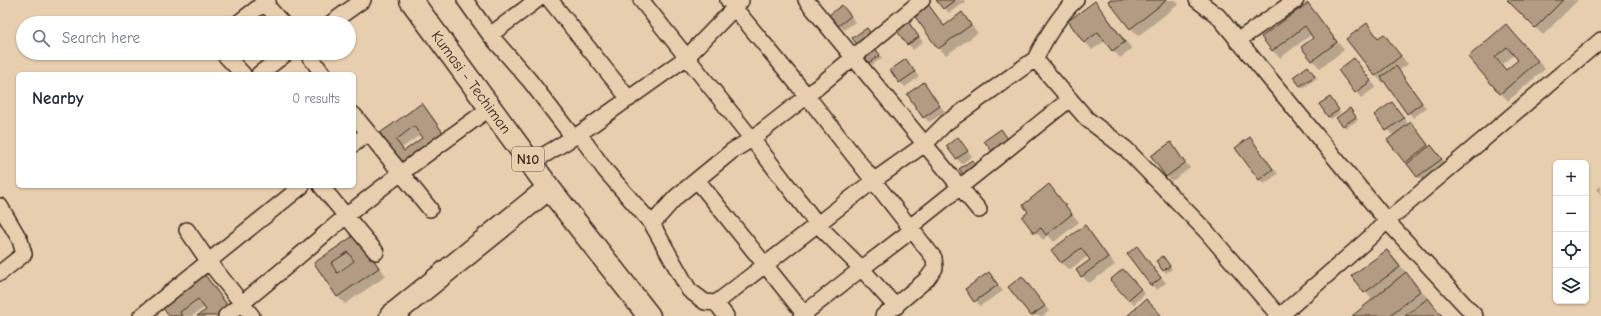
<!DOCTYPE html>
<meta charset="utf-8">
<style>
body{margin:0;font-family:"Comic Neue",sans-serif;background:#f2f2f3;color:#1f2937}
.controls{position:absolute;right:12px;bottom:12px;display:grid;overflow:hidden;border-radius:6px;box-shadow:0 1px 3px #0004}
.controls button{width:36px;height:36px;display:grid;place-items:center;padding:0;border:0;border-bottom:1px solid #e0e1e3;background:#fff;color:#1f2937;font:20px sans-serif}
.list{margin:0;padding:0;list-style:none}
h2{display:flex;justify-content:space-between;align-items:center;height:52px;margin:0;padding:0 16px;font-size:17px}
h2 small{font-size:13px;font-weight:400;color:#747a83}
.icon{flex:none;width:22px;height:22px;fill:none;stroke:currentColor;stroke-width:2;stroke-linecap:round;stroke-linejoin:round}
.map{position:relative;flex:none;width:1601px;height:316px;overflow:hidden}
.search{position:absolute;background:#fff;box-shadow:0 1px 3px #0004;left:16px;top:16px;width:340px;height:44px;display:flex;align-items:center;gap:10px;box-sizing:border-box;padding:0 14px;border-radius:22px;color:#747a83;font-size:15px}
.panel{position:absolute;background:#fff;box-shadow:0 1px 3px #0004;left:16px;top:72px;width:340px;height:116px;border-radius:6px}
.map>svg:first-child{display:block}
.shadow{fill:#0003;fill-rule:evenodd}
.building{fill:#b29b82;stroke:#3b2a1e;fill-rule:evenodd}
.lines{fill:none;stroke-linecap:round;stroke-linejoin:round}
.minor-casing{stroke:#3b2a1e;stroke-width:18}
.secondary-casing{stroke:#3b2a1e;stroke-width:25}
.trunk-casing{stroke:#3b2a1e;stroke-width:25}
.minor{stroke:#e6ceaf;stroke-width:15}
.secondary{stroke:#e6ceaf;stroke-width:22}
.trunk{stroke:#e6ceaf;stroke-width:22}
.labels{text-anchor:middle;stroke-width:3.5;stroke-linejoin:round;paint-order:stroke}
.shield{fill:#e6ceaf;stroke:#6e5b4a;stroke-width:1}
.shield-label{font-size:14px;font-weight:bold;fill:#3b2a1e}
.street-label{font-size:15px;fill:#3b2a1e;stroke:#e6ceaf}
</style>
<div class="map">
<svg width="1601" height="316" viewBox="0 0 1601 316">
<rect width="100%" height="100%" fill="#e6ceaf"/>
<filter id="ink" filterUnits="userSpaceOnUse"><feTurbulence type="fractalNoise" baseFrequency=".025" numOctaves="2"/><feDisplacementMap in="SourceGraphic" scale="8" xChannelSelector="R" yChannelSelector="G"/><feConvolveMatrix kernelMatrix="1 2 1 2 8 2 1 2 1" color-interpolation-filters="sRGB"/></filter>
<g filter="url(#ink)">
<path class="shadow" d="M938 0H964L965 2 949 13Z
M1111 0H1175L1179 4 1138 36 1109 2Z
M1508 0H1578L1543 35Z
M1095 3 1102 10 1132 49 1120 58 1105 41 1092 50 1085 42Z
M1308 4 1315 12 1344 50 1320 68 1312 60 1315 38 1312 34 1280 58 1272 50Z
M928 5 945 26 962 14 978 33 946 55 939 48Z
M847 11 855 22 844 30 839 25Z
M907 21 923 42 913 50 896 29Z
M1367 24 1379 38 1384 35 1408 64 1399 71 1426 108 1413 118 1385 81 1383 83 1375 75Z
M1506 25 1545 69 1508 101 1469 57ZM1515 54 1520 60 1507 71 1502 65Z
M877 51 882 58 872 65 870 62Z
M1354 59 1376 87 1361 98 1339 70Z
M906 60 919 77 905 87 900 82Z
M1311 70 1317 78 1303 88 1300 85Z
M924 84 945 112 929 122 924 117Z
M1332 100 1340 113 1331 119 1320 104Z
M422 104 429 112 452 144 413 173 382 133ZM421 134 424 138 405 152 402 148Z
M1397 108 1409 125 1411 123 1416 129 1430 147 1431 146 1436 151 1446 164 1423 182 1405 162 1394 137 1376 115Z
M1352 112 1358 120 1346 128 1338 118Z
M1250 138 1278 174 1264 184 1259 179Z
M958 139 972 156 962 164 957 159Z
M1171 143 1190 168 1172 181 1167 176Z
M1049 185 1079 222 1054 242 1048 235 1043 240 1023 217 1030 212Z
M1601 186V195L1597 189Z
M1085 226 1092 234 1115 265 1089 283 1082 276 1091 260 1088 256 1069 270 1061 263Z
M363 243 386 276 345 304 338 297 315 264ZM353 261 354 263 339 273 338 271Z
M1137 247 1166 283 1157 290 1152 285Z
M1387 251 1394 258 1443 316H1354L1373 301 1353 276Z
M1165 260 1172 269 1166 273 1157 261Z
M989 273 1003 291 980 306 967 289Z
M1128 275 1145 294 1134 304 1129 299Z
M205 276 213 284 236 316H199L207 310 205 307 192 316H170Z
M1022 278 1049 311 1043 316H1032L1010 287Z"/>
<path class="building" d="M936 0H955L943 9Z
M1109 0H1167L1130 29 1108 1Z
M1507 0H1563L1535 28Z
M1095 1 1125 42 1112 51 1098 32 1084 43 1068 21Z
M1308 3 1337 42 1312 61 1301 47 1313 38 1305 26 1272 51 1261 37Z
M928 4 944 26 962 12 971 25 938 49 914 15Z
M842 5 851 16 838 26 829 15Z
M907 20 919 37 907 45 895 28Z
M1367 23 1378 38 1384 34 1401 56 1375 76 1346 39Z
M1506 24 1538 61 1500 94 1468 57ZM1507 47 1518 60 1506 70 1495 57Z
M867 28 873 37 859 47 852 38Z
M874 47 880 55 869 63 863 55Z
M1354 58 1371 81 1355 93 1338 70Z
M906 59 915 72 899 83 890 70Z
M1308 66 1315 76 1300 86 1293 77Z
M1396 66 1422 103 1407 114 1381 77Z
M924 82 940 106 923 118 907 94Z
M1330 97 1339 110 1328 117 1319 104Z
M1392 102 1404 118 1386 131 1374 115Z
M422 103 446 137 404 166 380 133ZM414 126 422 138 404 151 396 140Z
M1350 108 1356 117 1343 126 1336 118Z
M1411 122 1428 145 1405 163 1387 140Z
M1001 129 1010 142 994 154 984 141Z
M958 137 968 151 956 159 946 146Z
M1250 137 1273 169 1259 180 1235 148Z
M1171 142 1185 163 1166 177 1151 156Z
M1431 145 1442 159 1417 177 1407 164Z
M972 160 977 168 965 177 959 169Z
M1049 184 1072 214 1046 235 1041 228 1034 233 1022 217 1028 212 1023 205Z
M1085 225 1108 257 1081 277 1076 270 1090 260 1081 248 1061 263 1051 250Z
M356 234 379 268 337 297 314 263ZM348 252 354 261 337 273 331 263Z
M1137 246 1161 278 1151 286 1127 254Z
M1387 250 1400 267 1364 293 1351 276Z
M1163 256 1170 266 1163 271 1156 261Z
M1123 269 1141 289 1128 300 1110 280Z
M989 272 998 285 974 302 965 289Z
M1406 272 1420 291 1389 316H1352Z
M205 275 231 310 223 316H197L206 310 198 299 180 312 182 316H169L162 307Z
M1022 276 1045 306 1031 316 1008 287Z
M1428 298 1442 316H1405Z
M1146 299 1162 316H1127Z"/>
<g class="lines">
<g class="minor-casing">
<path id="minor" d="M262 0 282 23
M465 0 490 35 530 81 573 137
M550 0 629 99
M641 0 752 139 818 225 861 268 896 307
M728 0 807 96 934 258 935 268 927 279 883 316
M806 0 979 210
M1197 0 1218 16 1387 221 1475 316
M238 23 268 0
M331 23 363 0
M490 35 537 0
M1237 41 1296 0
M223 53 243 74
M307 53 323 74
M1035 59C1046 38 1058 16 1076 0
M259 74 287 53
M354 115 430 209
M579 134 605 170 652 224 689 290 705 302 716 303 873 181 925 144 946 123 1035 59 1087 119 1126 149 1206 231 1279 316
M354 144 368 133
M531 163 579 134 687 57 741 1
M697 180 806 316
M321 186 376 252
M0 206 20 240 24 254 0 273
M652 224 676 197 732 151 752 139 807 96 922 0
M910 227 1070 99
M187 230 209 262 252 316
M716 303 726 316
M141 316 302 186
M226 316C267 284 306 250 346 216 392 178 441 144 490 108
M801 316 852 276 912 230
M1280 316 1366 241 1387 221 1601 40"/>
</g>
<g class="secondary-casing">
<path id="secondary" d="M391 316 549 188"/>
</g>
<g class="trunk-casing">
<g id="trunk">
<path id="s1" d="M411 0 549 188 649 316"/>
</g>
</g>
<use href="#minor" class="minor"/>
<use href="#secondary" class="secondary"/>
<use href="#trunk" class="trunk"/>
</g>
</g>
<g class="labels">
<rect class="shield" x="512" y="147" width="32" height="24" rx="3"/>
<g class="shield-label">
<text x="528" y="164">N10</text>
</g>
<g class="street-label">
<text dy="5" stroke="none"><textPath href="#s1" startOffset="102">Kumasi - Techiman</textPath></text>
</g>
</g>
</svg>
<div class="controls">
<button>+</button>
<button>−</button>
<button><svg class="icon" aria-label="locate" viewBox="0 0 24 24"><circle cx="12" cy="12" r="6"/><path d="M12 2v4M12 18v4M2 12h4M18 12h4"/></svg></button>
<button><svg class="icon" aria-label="layers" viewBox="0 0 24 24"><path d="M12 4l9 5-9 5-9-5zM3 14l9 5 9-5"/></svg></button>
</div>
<div class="search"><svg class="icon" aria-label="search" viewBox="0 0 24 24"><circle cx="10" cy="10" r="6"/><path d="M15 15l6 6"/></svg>Search here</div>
<section class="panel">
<h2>Nearby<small>0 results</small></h2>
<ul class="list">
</ul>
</section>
</div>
